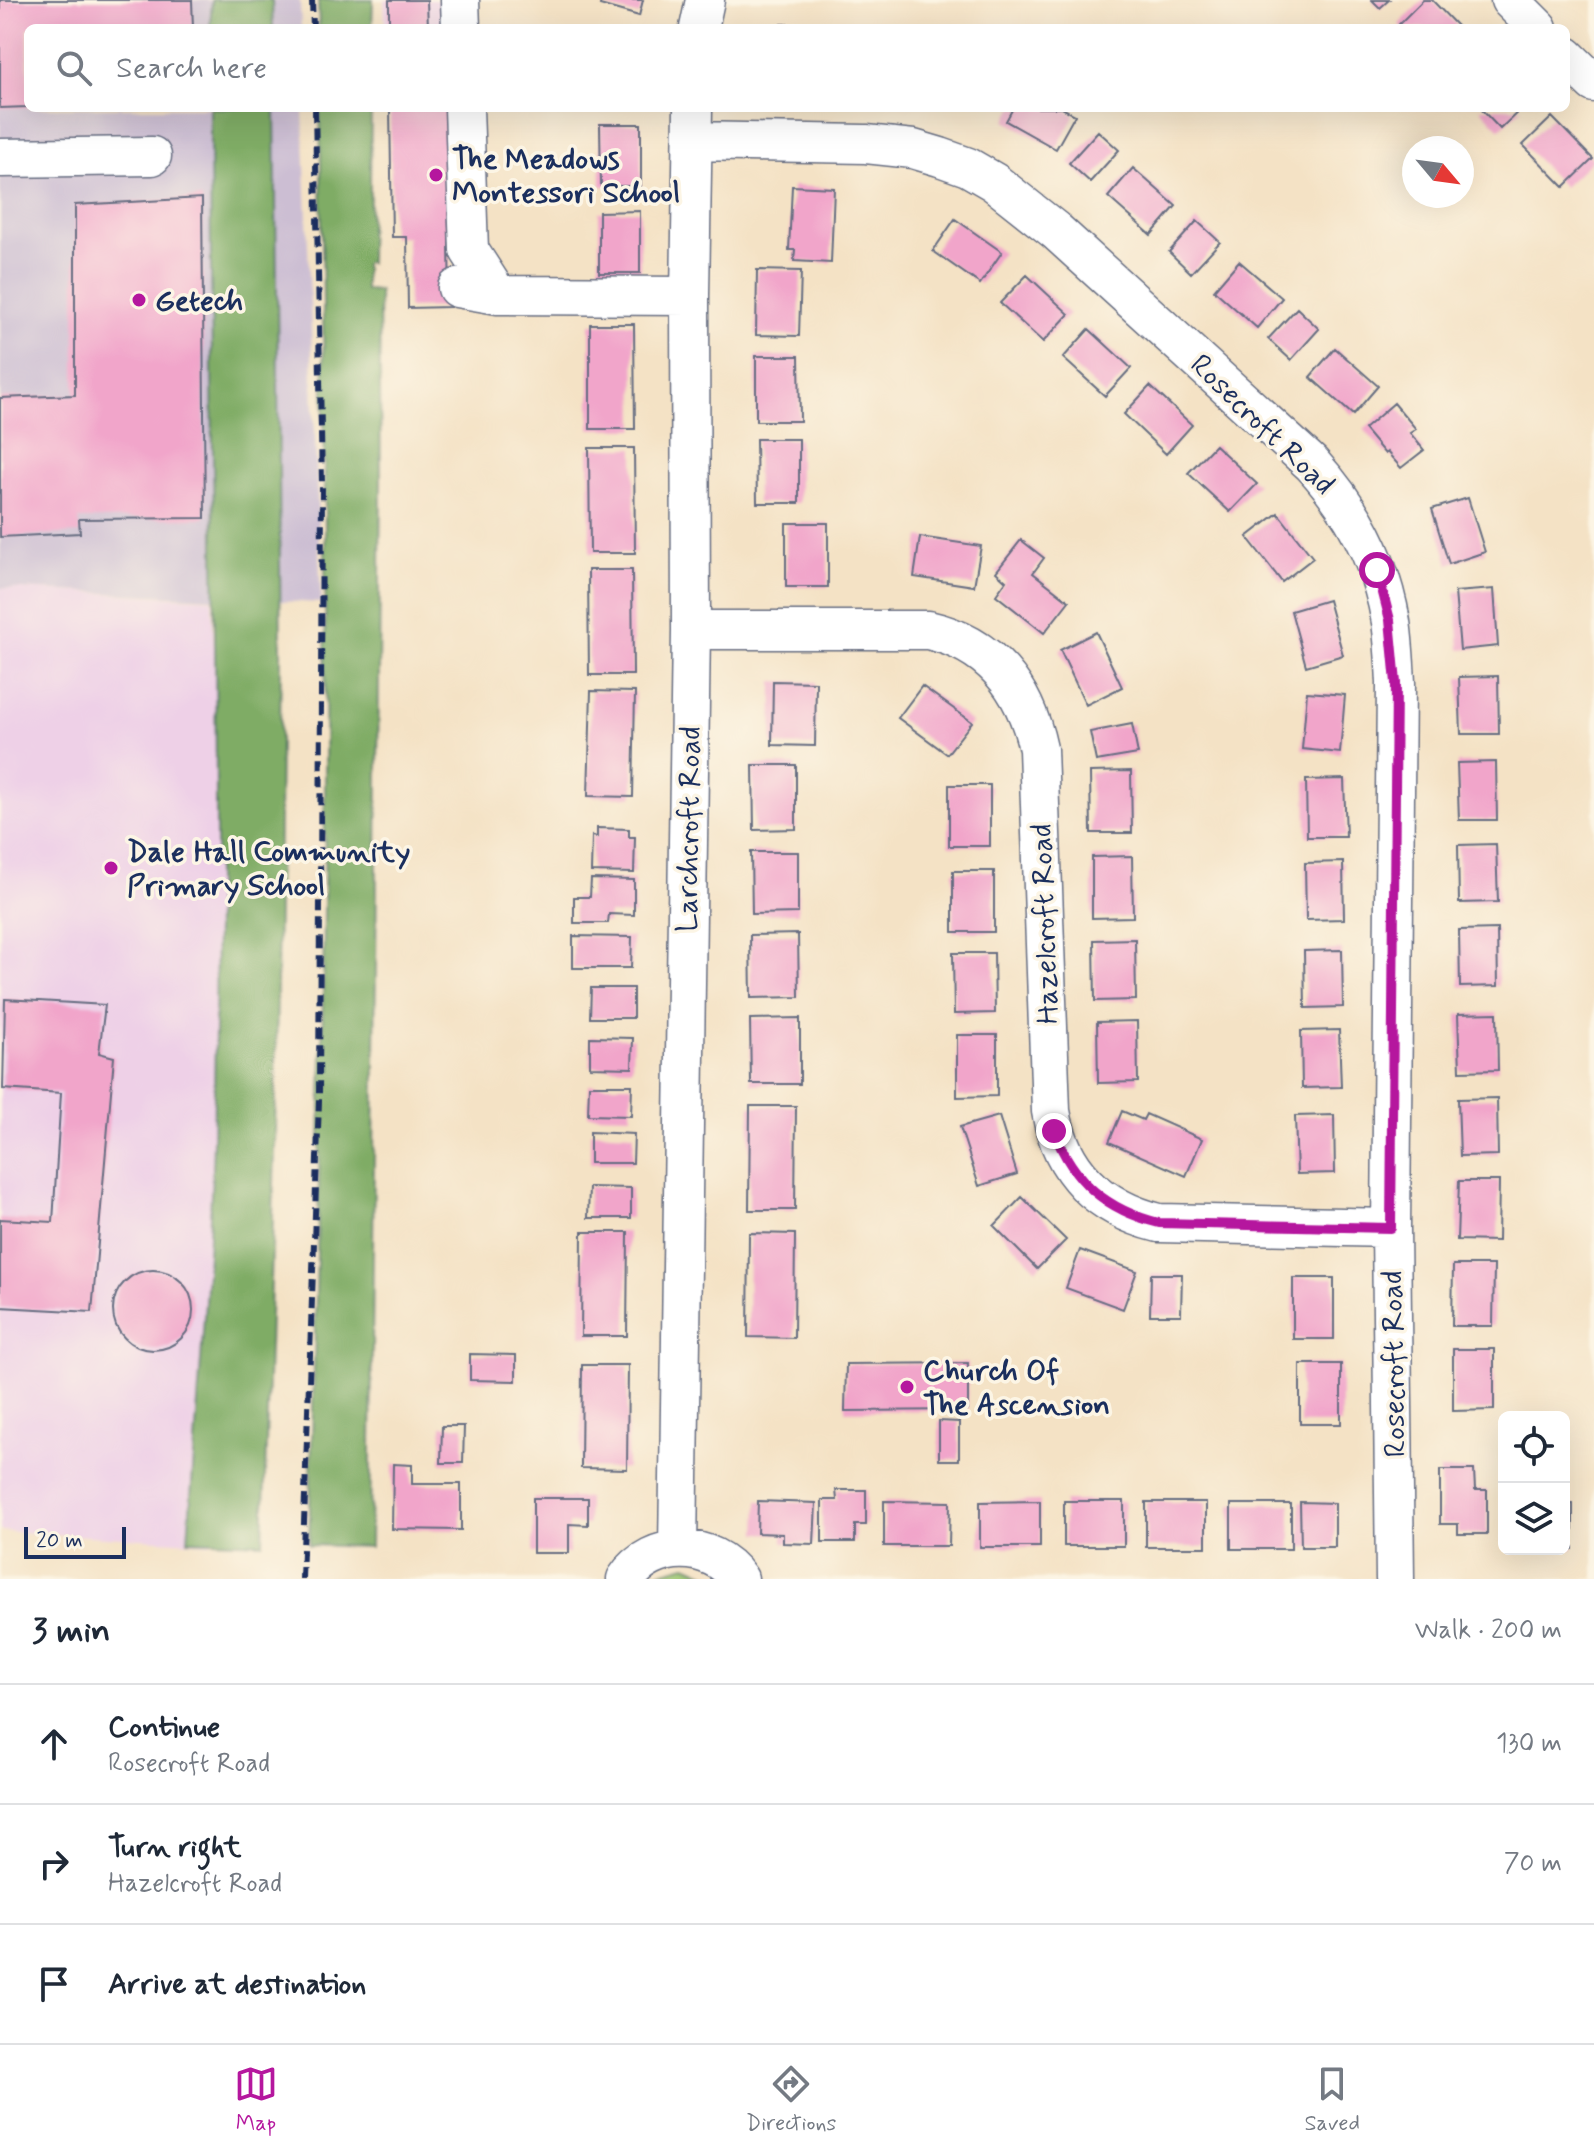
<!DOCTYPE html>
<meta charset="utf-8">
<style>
body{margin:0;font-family:Mynerve,sans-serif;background:#f2f2f3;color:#1f2937}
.controls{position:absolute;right:24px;bottom:24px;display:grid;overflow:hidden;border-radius:12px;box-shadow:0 8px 32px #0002}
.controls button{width:72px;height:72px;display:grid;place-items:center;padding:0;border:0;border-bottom:2px solid #e0e1e3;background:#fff;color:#1f2937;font:40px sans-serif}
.compass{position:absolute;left:1402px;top:136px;width:72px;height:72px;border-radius:50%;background:#fff;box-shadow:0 8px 32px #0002;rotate:119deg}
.scale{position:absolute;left:24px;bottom:20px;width:102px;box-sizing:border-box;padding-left:8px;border:4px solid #1b2f5e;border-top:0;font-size:22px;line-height:28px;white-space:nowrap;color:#1b2f5e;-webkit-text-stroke:6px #fcf5e5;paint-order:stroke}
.stop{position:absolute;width:24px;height:24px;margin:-18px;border:6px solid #b5179e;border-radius:50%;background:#fff}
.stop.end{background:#b5179e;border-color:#fff;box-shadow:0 2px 8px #0008}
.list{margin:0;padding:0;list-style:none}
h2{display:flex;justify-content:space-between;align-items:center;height:104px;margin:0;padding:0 32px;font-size:34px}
h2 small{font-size:26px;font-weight:400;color:#747a83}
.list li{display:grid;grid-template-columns:52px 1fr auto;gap:24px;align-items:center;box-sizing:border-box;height:120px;padding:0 32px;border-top:2px solid #e0e1e3}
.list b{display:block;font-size:30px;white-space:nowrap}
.list p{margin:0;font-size:26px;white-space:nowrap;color:#747a83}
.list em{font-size:26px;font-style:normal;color:#747a83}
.icon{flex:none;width:44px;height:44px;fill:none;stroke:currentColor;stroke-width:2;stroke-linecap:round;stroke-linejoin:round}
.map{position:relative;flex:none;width:1594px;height:1579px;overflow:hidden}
.search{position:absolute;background:#fff;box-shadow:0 8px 32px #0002;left:24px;right:24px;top:24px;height:88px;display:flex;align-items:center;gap:20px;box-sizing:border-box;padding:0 28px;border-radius:12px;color:#747a83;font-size:30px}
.sheet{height:464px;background:#fff}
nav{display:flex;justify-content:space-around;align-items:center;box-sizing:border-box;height:112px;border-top:2px solid #e0e1e3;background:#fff;font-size:22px;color:#747a83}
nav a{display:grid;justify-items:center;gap:4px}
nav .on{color:#b5179e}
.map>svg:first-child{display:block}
.built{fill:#eed0e7}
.industrial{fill:#ccbed3}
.green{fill:#9fc773;stroke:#5d7b68;stroke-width:2}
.forest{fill:#7fac65;stroke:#4d6e62;stroke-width:2}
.building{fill:#f1a5ca}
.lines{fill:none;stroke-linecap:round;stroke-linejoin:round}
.minor-casing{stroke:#676e82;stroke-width:41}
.minor{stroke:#fff;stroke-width:38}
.rail{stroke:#1b2f5e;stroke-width:6;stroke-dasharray:12 6;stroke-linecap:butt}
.route{stroke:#b5179e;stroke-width:10}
.poi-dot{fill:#b5179e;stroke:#fcf5e5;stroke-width:3}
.labels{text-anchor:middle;stroke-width:7;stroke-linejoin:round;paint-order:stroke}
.poi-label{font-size:30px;font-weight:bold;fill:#1b2f5e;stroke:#fcf5e5;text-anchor:start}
.street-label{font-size:30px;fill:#1b2f5e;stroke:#fcf5e5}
</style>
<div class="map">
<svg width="1594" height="1579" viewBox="0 0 1594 1579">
<rect width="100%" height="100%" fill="#fcf5e5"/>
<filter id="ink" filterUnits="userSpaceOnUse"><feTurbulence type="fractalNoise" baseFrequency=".0125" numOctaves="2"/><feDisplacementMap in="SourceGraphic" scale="16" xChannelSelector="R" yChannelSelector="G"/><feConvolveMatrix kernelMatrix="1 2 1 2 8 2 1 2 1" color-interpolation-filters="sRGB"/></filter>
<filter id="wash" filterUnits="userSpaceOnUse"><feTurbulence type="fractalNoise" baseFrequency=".006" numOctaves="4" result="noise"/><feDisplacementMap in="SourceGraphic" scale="32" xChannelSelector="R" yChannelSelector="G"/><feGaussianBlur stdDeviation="1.8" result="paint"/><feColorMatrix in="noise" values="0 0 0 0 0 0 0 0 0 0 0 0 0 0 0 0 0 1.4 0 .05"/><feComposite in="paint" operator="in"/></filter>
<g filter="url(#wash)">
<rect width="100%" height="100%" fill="#f4e2c5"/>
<path class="built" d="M384 0H476L477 28H385Z
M0 588 212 599 232 1136 211 1543 0 1531Z"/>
<path class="industrial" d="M0 0H300L301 28H28V108H303L321 603 0 588Z"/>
<path class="green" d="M686 1565 718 1579H645L650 1575Z"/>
<path class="forest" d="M212 0H272L273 28H210Z
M318 0H373L372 28H319Z
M210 108H275L281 654 275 1152 263 1543 188 1540C198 1392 212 1243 214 1094 220 766 211 437 210 108Z
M320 108H371L369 263H365V290L379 291 381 480 370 1547 309 1545C313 1398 318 1251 321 1104 328 772 326 440 320 108Z"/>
<g id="blocks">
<path class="building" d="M0 0H192L193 28H28V107L0 108Z
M389 0H427L428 28H389Z
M601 0H643L639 16 600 5Z
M1372 0H1389L1380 8Z
M1423 0H1432L1459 28H1402L1399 24Z
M782 24H823V28H782Z
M390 108H447L450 307 408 308 407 237H392Z
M1013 108H1062L1075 115 1056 149 1006 121Z
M1480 108H1522L1500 129Z
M1552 117 1593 159 1564 187 1523 145Z
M600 124H641V186H601Z
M1098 131 1119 150 1090 182 1069 163Z
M1133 168 1176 206 1151 235 1108 197Z
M792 186 834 188 831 263 794 261 795 250H789Z
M202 198 205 518 79 519 80 533 0 537V398L75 395V205Z
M640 211V273H599V212Z
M955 219 1002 252 980 284 933 251Z
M1197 221 1220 242 1191 273 1169 252Z
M1239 261 1282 298 1257 328 1214 290Z
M757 270 801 271 799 336 756 335Z
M1027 275 1069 314 1043 342 1000 303Z
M1297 308 1319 329 1291 360 1268 339Z
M590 324H634L635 429H590Z
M1089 329 1131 368 1105 396 1063 358Z
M1335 348 1378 386 1353 415 1310 377Z
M756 356H799L800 421H756Z
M1150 386 1192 425 1166 454 1124 414Z
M1394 403 1416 429 1410 433 1424 450 1401 468 1387 452 1385 454 1364 429Z
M756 439H799V503H757Z
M1215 445 1257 484 1230 512 1188 473Z
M589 448H634L635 553H590Z
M1468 498 1485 552 1449 564 1432 509Z
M1278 513 1313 558 1282 582 1247 537Z
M786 523H828V587H786Z
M920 537 981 546 974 586 914 577Z
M1021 540 1044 558 1033 573 1069 601 1044 633 996 595 1006 581 996 572Z
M588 570H632L633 675H589Z
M1494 589 1498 646 1460 650 1455 592Z
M1328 600 1343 655 1306 666 1291 611Z
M1096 632 1122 687 1086 705 1060 650Z
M1498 676 1499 734H1461L1459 677Z
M773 681 816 682 815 746 772 745Z
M922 686 972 722 947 754 898 718Z
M591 691 635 692 633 797 588 796Z
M1307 692 1345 695 1340 753 1302 749Z
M1132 724 1138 754 1096 761 1090 732Z
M1496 762 1497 820H1459L1457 763Z
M753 765H796V829L754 830Z
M1131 771 1132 833H1091L1090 772Z
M1344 779 1346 837H1307L1306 780Z
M949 785H990V846H949Z
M597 828 629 829V837H635L634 873 591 872 592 836 597 837Z
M1496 844 1498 902 1459 903 1458 845Z
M751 852H798V913L752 914Z
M1132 856 1133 917 1092 918V857Z
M1343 862 1344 919 1306 920 1305 863Z
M953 871H994V932H953Z
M591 879 634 880V915L609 914 608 923H574V897H590Z
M1497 929 1498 986 1460 987 1459 930Z
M798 934 799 997 751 998 750 935Z
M573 936 632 937 631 968H573Z
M1135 939 1136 1000 1095 1001 1094 940Z
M1342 950 1343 1007 1305 1008 1304 951Z
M953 953H994L995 1013 954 1014Z
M591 988H633V1018H590Z
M5 999 105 1005 99 1053 114 1057 92 1312 0 1307V1219L53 1222 61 1093 3 1089Z
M1497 1013 1498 1070 1460 1071 1458 1014Z
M800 1018V1084H751L750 1019Z
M1137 1021 1138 1082 1098 1083 1097 1022Z
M1339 1030 1341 1087 1302 1088 1301 1031Z
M957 1035H997V1096L957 1097Z
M590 1037 633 1038 632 1068 590 1067Z
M589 1085H632L631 1116 588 1115Z
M1497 1098 1498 1155 1460 1156 1458 1099Z
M750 1106H796L795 1210H749Z
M1122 1111 1143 1120 1146 1114 1202 1139 1186 1176 1109 1142Z
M1334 1115 1335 1173 1297 1174 1295 1116Z
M999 1116 1017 1174 979 1186 960 1127Z
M590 1132 634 1134 633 1163H590Z
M1459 1181H1499L1498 1241 1457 1240Z
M589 1187 631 1188V1218H588Z
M1022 1197 1066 1240 1037 1269 994 1226Z
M582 1232H628L627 1336H581Z
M749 1233 795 1234 794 1338 748 1337Z
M1080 1250 1137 1271 1123 1309 1066 1288Z
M1453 1265H1494L1493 1326H1452Z
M113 1310a40 40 0 1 1 80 0a40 40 0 1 1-80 0Z
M1151 1274H1182L1181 1315H1150Z
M1293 1278H1334V1339H1293Z
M1453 1349H1494V1410L1453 1411Z
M470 1354 516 1355V1381L470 1380Z
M968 1363V1410L845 1411 846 1364Z
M1300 1364H1341V1424H1300Z
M582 1365H628L627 1469 581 1468Z
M939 1421 959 1422V1460H939Z
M442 1426H464L463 1463H441Z
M393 1464 412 1465V1484H461V1530L392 1529Z
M1440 1470H1474L1475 1490H1487V1534H1458V1524H1440Z
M836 1490H866V1525H855V1542H822V1500H837Z
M533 1498H588V1525L569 1524V1553H533Z
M758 1501 816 1503 814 1544 783 1543V1534L757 1533Z
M884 1501 950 1502 949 1546H884Z
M1040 1501V1547H980V1502Z
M1064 1501H1124V1546H1064Z
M1146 1502H1206V1547H1146Z
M1300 1502 1335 1503V1547H1301Z
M1231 1504H1291V1549H1231Z
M1564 1504H1573V1549H1564Z"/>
</g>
</g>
<g filter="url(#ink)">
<use href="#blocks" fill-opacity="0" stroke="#676e82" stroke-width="2"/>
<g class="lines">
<g class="minor-casing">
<path id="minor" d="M460 0 461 28
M1510 0 1538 28
M699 28 705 0
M1566 56 1594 83
M464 108 469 250 498 295
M693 141 866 144 913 149 940 157 968 167 994 182 1056 231 1312 464C1353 509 1381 562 1391 622 1394 642 1395 663 1396 683L1391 1228 1395 1579
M0 158 152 156
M457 288 498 295 690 296
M691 630H928C991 644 1025 688 1038 749L1051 1111C1061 1172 1100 1208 1159 1223L1391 1228
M678 1549 691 630 690 296 693 108
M626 1579C652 1540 712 1540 739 1579"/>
</g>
<use href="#minor" class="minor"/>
<path class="rail" d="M312 0 313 28
M302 1579 319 1102 322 485 315 108"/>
</g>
</g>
<g class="lines" filter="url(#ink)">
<path class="route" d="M1054 1131C1073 1182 1107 1210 1159 1223L1391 1228 1396 683 1390 620 1377 570"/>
</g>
<g class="poi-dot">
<circle cx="436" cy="175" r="8"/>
<circle cx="139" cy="300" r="8"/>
<circle cx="111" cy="868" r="8"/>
<circle cx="907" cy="1387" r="8"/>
</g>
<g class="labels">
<g class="poi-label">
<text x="452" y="168">The Meadows<tspan x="452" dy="34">Montessori School</tspan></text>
<text x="155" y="310">Getech</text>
<text x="127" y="861">Dale Hall Community<tspan x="127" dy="34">Primary School</tspan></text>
<text x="923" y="1380">Church Of<tspan x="923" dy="34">The Ascension</tspan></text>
</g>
<g class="street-label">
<text transform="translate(1263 424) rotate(44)" y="10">Rosecroft Road</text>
<text transform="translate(688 829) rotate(-89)" y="10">Larchcroft Road</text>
<text transform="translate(1044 924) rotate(-92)" y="10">Hazelcroft Road</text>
<text transform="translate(1393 1364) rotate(-91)" y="10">Rosecroft Road</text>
</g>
</g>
</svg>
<div class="controls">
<button><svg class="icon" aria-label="locate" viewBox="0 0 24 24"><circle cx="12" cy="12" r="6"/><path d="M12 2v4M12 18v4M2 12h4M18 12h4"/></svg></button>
<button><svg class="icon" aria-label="layers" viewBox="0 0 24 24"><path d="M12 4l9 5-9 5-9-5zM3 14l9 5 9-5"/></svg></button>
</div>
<svg class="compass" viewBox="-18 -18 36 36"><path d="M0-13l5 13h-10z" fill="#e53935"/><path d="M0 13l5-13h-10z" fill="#747a83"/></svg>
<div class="scale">20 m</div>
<div class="stop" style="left:1377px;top:570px"></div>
<div class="stop end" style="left:1054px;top:1131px"></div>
<div class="search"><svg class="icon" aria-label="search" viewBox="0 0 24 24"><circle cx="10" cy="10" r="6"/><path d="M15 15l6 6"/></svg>Search here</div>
</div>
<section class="sheet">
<h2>3 min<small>Walk · 200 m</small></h2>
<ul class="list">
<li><svg class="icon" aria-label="ahead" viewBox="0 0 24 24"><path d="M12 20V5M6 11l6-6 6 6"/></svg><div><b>Continue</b><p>Rosecroft Road</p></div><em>130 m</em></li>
<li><svg class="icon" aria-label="right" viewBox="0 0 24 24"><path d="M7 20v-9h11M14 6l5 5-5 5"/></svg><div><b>Turn right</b><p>Hazelcroft Road</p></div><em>70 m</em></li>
<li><svg class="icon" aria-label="arrive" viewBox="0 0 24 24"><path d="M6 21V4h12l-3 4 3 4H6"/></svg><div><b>Arrive at destination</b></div></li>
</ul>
</section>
<nav>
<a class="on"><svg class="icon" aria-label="map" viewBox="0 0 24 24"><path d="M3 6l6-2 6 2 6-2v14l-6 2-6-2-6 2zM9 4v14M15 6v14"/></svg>Map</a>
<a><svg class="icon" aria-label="directions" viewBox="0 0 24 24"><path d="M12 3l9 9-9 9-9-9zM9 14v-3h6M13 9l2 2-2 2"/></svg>Directions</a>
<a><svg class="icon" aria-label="saved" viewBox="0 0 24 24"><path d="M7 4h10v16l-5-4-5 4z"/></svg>Saved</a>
</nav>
